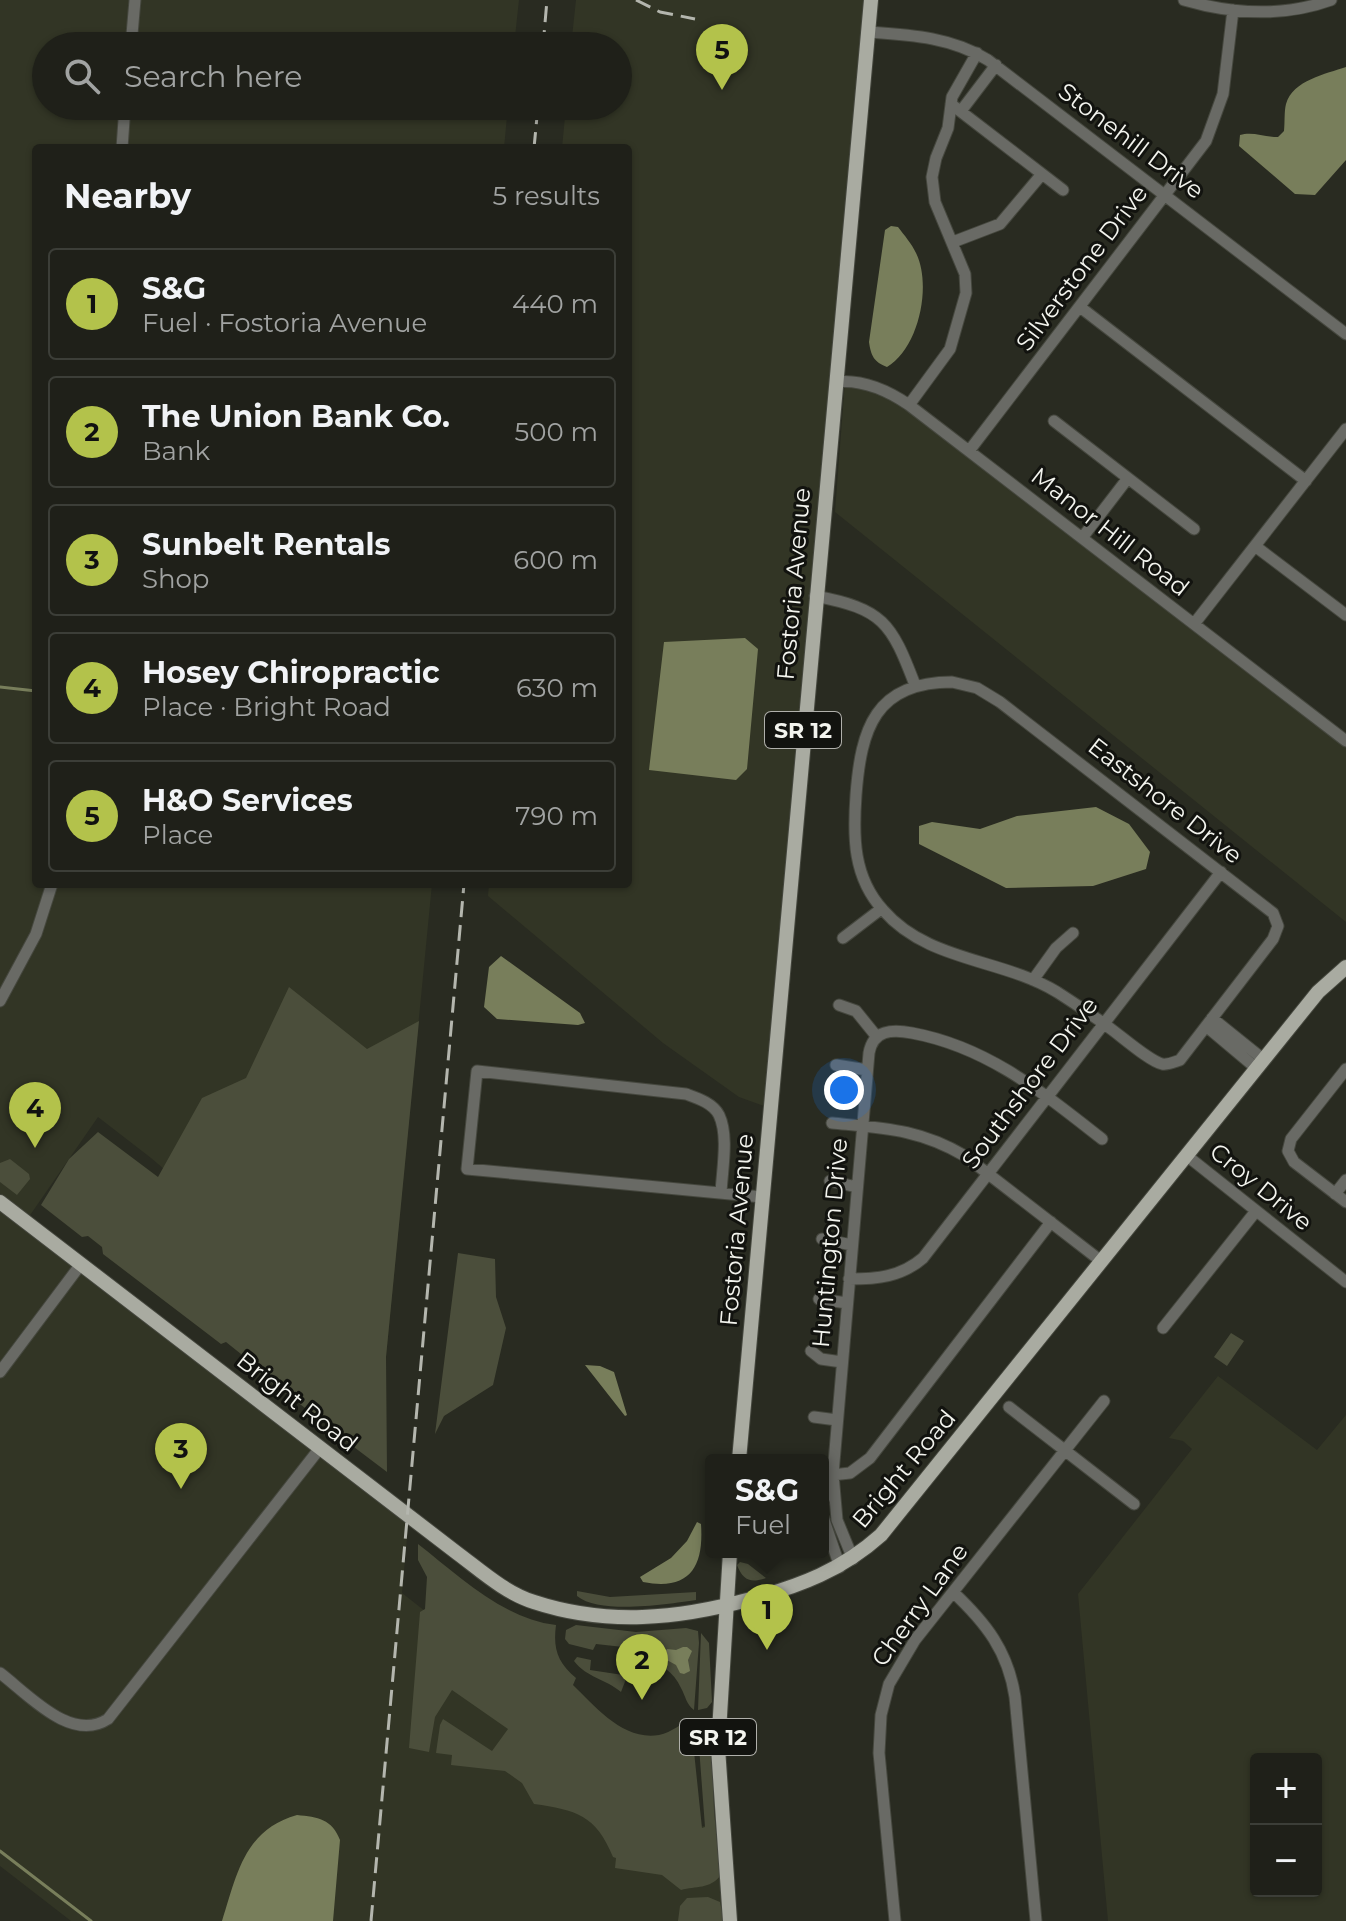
<!DOCTYPE html>
<meta charset="utf-8">
<style>
body{margin:0;font-family:Montserrat,sans-serif;background:#2c2d26;color:#f1f3f6}
.controls{position:absolute;right:24px;bottom:24px;display:grid;overflow:hidden;border-radius:8px;box-shadow:0 2px 6px #0004}
.controls button{width:72px;height:72px;display:grid;place-items:center;padding:0;border:0;border-bottom:2px solid #3c3e38;background:#1f2019;color:#f1f3f6;font:40px sans-serif}
.you{position:absolute;left:844px;top:1090px;width:28px;height:28px;margin:-20px;border:6px solid #fff;border-radius:50%;background:#1a73e8;box-shadow:0 0 0 12px #1a73e833}
.badge{display:grid;place-items:center;width:52px;height:52px;border-radius:50%;background:#b3c24b;color:#111;font-size:26px;font-weight:700}
.pin{position:absolute;translate:-50% -66px;filter:drop-shadow(0 2px 4px #0008)}
.pin::after{content:'';position:absolute;top:42px;width:28px;height:24px;background:inherit;clip-path:polygon(0 0,100% 0,50% 100%)}
.popup{position:absolute;left:705px;top:1454px;width:124px;height:104px;box-sizing:border-box;display:grid;place-content:center;border-radius:8px;background:#1f2019;filter:drop-shadow(0 2px 6px #0005);font-size:26px;white-space:nowrap;color:#a1a3a2}
.popup b{font-size:30px;color:#f1f3f6}
.popup::after{content:'';position:absolute;left:50%;top:100%;margin-left:-16px;border:16px solid transparent;border-top-color:#1f2019}
.list{margin:0;padding:0;list-style:none}
h2{display:flex;justify-content:space-between;align-items:center;height:104px;margin:0;padding:0 32px;font-size:34px}
h2 small{font-size:26px;font-weight:400;color:#a1a3a2}
.list li{display:grid;grid-template-columns:52px 1fr auto;gap:24px;align-items:center;box-sizing:border-box;height:112px;margin:0 16px 16px;padding:0 16px;border:2px solid #3c3e38;border-radius:8px}
.list b{display:block;font-size:30px;white-space:nowrap}
.list p{margin:0;font-size:26px;white-space:nowrap;color:#a1a3a2}
.list em{font-size:26px;font-style:normal;color:#a1a3a2}
.icon{flex:none;width:44px;height:44px;fill:none;stroke:currentColor;stroke-width:2;stroke-linecap:round;stroke-linejoin:round}
.map{position:relative;flex:none;width:1346px;height:1921px;overflow:hidden}
.search{position:absolute;background:#1f2019;box-shadow:0 2px 6px #0004;left:32px;top:32px;width:600px;height:88px;display:flex;align-items:center;gap:20px;box-sizing:border-box;padding:0 28px;border-radius:44px;color:#a1a3a2;font-size:30px}
.panel{position:absolute;background:#1f2019;box-shadow:0 2px 6px #0004;left:32px;top:144px;width:600px;height:744px;border-radius:8px}
.map>svg:first-child{display:block}
.built{fill:#323525;fill-rule:evenodd}
.green{fill:#4b4e3b}
.water{fill:#787e5b}
.lines{fill:none;stroke-linecap:round;stroke-linejoin:round}
.stream{stroke:#787e5b;stroke-width:3}
.minor-casing{stroke:#45473e;stroke-width:13}
.major-casing{stroke:#45473e;stroke-width:16}
.minor{stroke:#696a65;stroke-width:11}
.major{stroke:#a9aba1;stroke-width:14}
.rail{stroke:#b4b6ae;stroke-width:3;stroke-dasharray:16 8;stroke-linecap:butt}
.labels{text-anchor:middle;stroke-width:6;stroke-linejoin:round;paint-order:stroke}
.shield{fill:#12130f;stroke:#b0b0ab;stroke-width:2}
.shield-label{font-size:22px;font-weight:bold;fill:#f3f4ee}
.street-label{font-size:24px;fill:#f3f4ee;stroke:#12130f}
</style>
<div class="map">
<svg width="1346" height="1921" viewBox="0 0 1346 1921">
<rect width="100%" height="100%" fill="#292b21"/>
<path class="built" d="M0 0H519L514 46H46V106H508L504 148H36V884H432L386 1357 151 1158 98 1117 26 1221 409 1516 402 1593 700 1827 721 1821 730 1921H71L0 1866Z
M576 0H864L764 1106 739 1097 663 1043 488 896 489 884H628V148H562L566 106H618V46H571Z
M845 381 888 392 1346 741V922L835 512Z
M1218 1376 1317 1450 1346 1415V1921H1108L1078 1594 1192 1449 1183 1441 1169 1438ZM1316 1759V1891H1256V1759Z"/>
<path class="green" d="M289 987 367 1049 419 1021 386 1357 387 1472 342 1438V1430L329 1420 325 1423 240 1359 241 1354 226 1342 221 1344 103 1254 102 1247 88 1236 82 1237 41 1205 69 1159 98 1132 158 1177 202 1098 246 1078Z
M10 1159 29 1174 30 1179 17 1195 0 1182V1163Z
M458 1253 495 1259 496 1297 506 1328 493 1385 444 1416 435 1434Z
M1231 1333 1244 1341 1227 1366 1214 1357Z
M418 1544C458 1575 503 1619 556 1625 553 1648 557 1662 576 1678L573 1685C596 1707 623 1741 659 1735 672 1733 681 1722 694 1719L693 1742 702 1828 705 1827 697 1720H702L711 1728 714 1810 720 1876C710 1889 696 1886 681 1890L662 1875 615 1868 616 1858 613 1857C596 1815 576 1810 534 1804L522 1783 505 1771 451 1765 452 1755 436 1753 440 1725 443 1719 492 1751 508 1729 452 1690 435 1717 429 1752 409 1748 420 1612 425 1609 427 1577 418 1560Z
M740 1562 748 1564 766 1578C751 1583 743 1581 737 1565Z
M577 1591 610 1597 696 1592V1600C668 1604 600 1615 577 1596Z
M576 1625 636 1632 686 1628 698 1631 699 1643 694 1710C686 1704 686 1697 681 1688 674 1672 659 1662 642 1657L641 1649 596 1644 593 1650 569 1644 565 1639 566 1630Z
M701 1633 709 1643 712 1702 707 1708 698 1710Z
M577 1657 591 1660 590 1670 623 1675 626 1679 621 1692C606 1679 587 1678 574 1661Z
M708 1897 720 1902 724 1921H678L680 1906 687 1898Z"/>
<path class="water" d="M1346 67V160L1315 195 1295 194 1239 146 1240 135C1252 131 1265 137 1278 137L1284 131C1285 122 1284 112 1286 104 1293 80 1326 74 1346 67Z
M891 226 898 227C904 235 912 244 916 253 932 285 919 348 887 367 874 362 871 356 869 342L885 230Z
M745 638 758 649 747 769 736 780 649 770 664 642Z
M1096 807 1129 824 1150 852 1146 869 1093 886 1006 888 919 844V826L932 822 980 829 1017 816Z
M501 956 580 1013 585 1023 578 1025 497 1019 484 1007 489 967Z
M585 1365 600 1366 614 1372 627 1415 625 1416Z
M697 1522 701 1524C704 1567 690 1591 643 1582L640 1577 671 1558 687 1541Z
M683 1647H687L692 1651 688 1660 690 1671 684 1674 680 1673 676 1665 665 1659 664 1654 667 1649 676 1650Z
M297 1815C318 1817 332 1819 340 1840L333 1921H222C237 1874 244 1830 297 1815Z"/>
<g class="lines">
<path class="stream" d="M0 687 36 691
M0 1851 91 1921"/>
<g class="minor-casing">
<path id="minor" d="M1184 0C1232 14 1284 17 1331 0
M867 32C910 35 951 37 988 60L1346 334
M131 46 135 0
M951 104 1063 190
M961 111 996 65
M122 148 125 106
M953 242 1000 224 1042 174
M1080 307 1306 481
M836 382C863 379 887 390 909 405L1346 741
M909 405 950 349 966 293 965 274 935 202 932 177 936 158 948 128 952 97 977 53
M1054 421 1194 529
M969 451 1206 141 1223 94 1233 10
M1082 538 1128 478
M1255 546 1346 615
M815 596C883 609 891 622 915 685
M1194 624 1346 429
M952 682 977 688 1000 702 1273 913 1278 926 1273 939 1180 1060C1174 1062 1169 1065 1162 1064 1149 1061 1120 1035 1107 1026 1091 1014 1074 1003 1057 992 1001 958 928 962 883 910 853 877 853 837 856 795 861 729 875 682 952 682Z
M843 938 881 909
M1033 980 1056 948 1073 933
M0 1001 36 934 52 884
M839 1005 856 1011 877 1037
M1212 1018 1263 1059
M1206 1026 1256 1068
M836 1065 867 1070
M1346 1069 1291 1139 1288 1151 1294 1162 1346 1202
M832 1123C883 1128 920 1129 965 1156L1101 1261
M1186 1155 1346 1282
M830 1181 857 1187
M721 1193C722 1170 729 1136 719 1115 713 1103 697 1098 686 1094L477 1071 467 1169 762 1197
M1335 1194 1346 1180
M822 1239 852 1245
M849 1279C877 1279 901 1277 923 1258L1221 872
M819 1299 847 1303
M1163 1328 1256 1211
M811 1351 821 1359 842 1362
M0 1372 81 1264
M1009 1407 1134 1504
M814 1417 837 1420
M823 1476 850 1473 870 1458 1051 1222
M823 1503 832 1474
M823 1517 840 1567
M853 1559 837 1520 833 1474 869 1053C873 1030 892 1029 912 1033 988 1047 1043 1093 1102 1139
M953 1592C986 1623 1008 1651 1015 1697L1036 1921
M0 1673C29 1695 71 1743 108 1719L320 1448
M895 1921 879 1753 881 1715 889 1684 915 1640 1104 1401"/>
</g>
<g class="major-casing">
<path id="major" d="M0 1202 457 1553C480 1570 505 1593 534 1602 607 1626 678 1619 751 1599 800 1586 842 1570 881 1535L1318 992 1346 967
M739 1460 871 0
M730 1921 718 1748 730 1552"/>
</g>
<use href="#minor" class="minor"/>
<use href="#major" class="major"/>
<path class="rail" d="M636 0 660 12 695 19
M543 46 547 0
M534 148 538 106
M371 1921 464 884"/>
</g>
<g class="labels">
<g class="shield">
<rect x="765" y="712" width="76" height="36" rx="6"/>
<rect x="680" y="1719" width="76" height="36" rx="6"/>
</g>
<g class="shield-label">
<text x="803" y="738">SR 12</text>
<text x="718" y="1745">SR 12</text>
</g>
<g class="street-label">
<text transform="translate(1131 141) rotate(37)" y="8">Stonehill Drive</text>
<text transform="translate(1082 268) rotate(-53)" y="8">Silverstone Drive</text>
<text transform="translate(1110 532) rotate(38)" y="8">Manor Hill Road</text>
<text transform="translate(794 584) rotate(-85)" y="8">Fostoria Avenue</text>
<text transform="translate(1165 801) rotate(38)" y="8">Eastshore Drive</text>
<text transform="translate(1030 1083) rotate(-53)" y="8">Southshore Drive</text>
<text transform="translate(1261 1187) rotate(39)" y="8">Croy Drive</text>
<text transform="translate(737 1230) rotate(-85)" y="8">Fostoria Avenue</text>
<text transform="translate(830 1243) rotate(-85)" y="8">Huntington Drive</text>
<text transform="translate(297 1402) rotate(38)" y="8">Bright Road</text>
<text transform="translate(904 1469) rotate(-50)" y="8">Bright Road</text>
<text transform="translate(920 1605) rotate(-54)" y="8">Cherry Lane</text>
</g>
</g>
</svg>
<div class="controls">
<button>+</button>
<button>−</button>
</div>
<div class="you"></div>
<div class="pin badge" style="left:767px;top:1650px">1</div>
<div class="popup"><b>S&amp;G</b>Fuel</div>
<div class="pin badge" style="left:642px;top:1700px">2</div>
<div class="pin badge" style="left:181px;top:1489px">3</div>
<div class="pin badge" style="left:35px;top:1148px">4</div>
<div class="pin badge" style="left:722px;top:90px">5</div>
<div class="search"><svg class="icon" aria-label="search" viewBox="0 0 24 24"><circle cx="10" cy="10" r="6"/><path d="M15 15l6 6"/></svg>Search here</div>
<section class="panel">
<h2>Nearby<small>5 results</small></h2>
<ul class="list">
<li><span class="badge">1</span><div><b>S&amp;G</b><p>Fuel · Fostoria Avenue</p></div><em>440 m</em></li>
<li><span class="badge">2</span><div><b>The Union Bank Co.</b><p>Bank</p></div><em>500 m</em></li>
<li><span class="badge">3</span><div><b>Sunbelt Rentals</b><p>Shop</p></div><em>600 m</em></li>
<li><span class="badge">4</span><div><b>Hosey Chiropractic</b><p>Place · Bright Road</p></div><em>630 m</em></li>
<li><span class="badge">5</span><div><b>H&amp;O Services</b><p>Place</p></div><em>790 m</em></li>
</ul>
</section>
</div>
